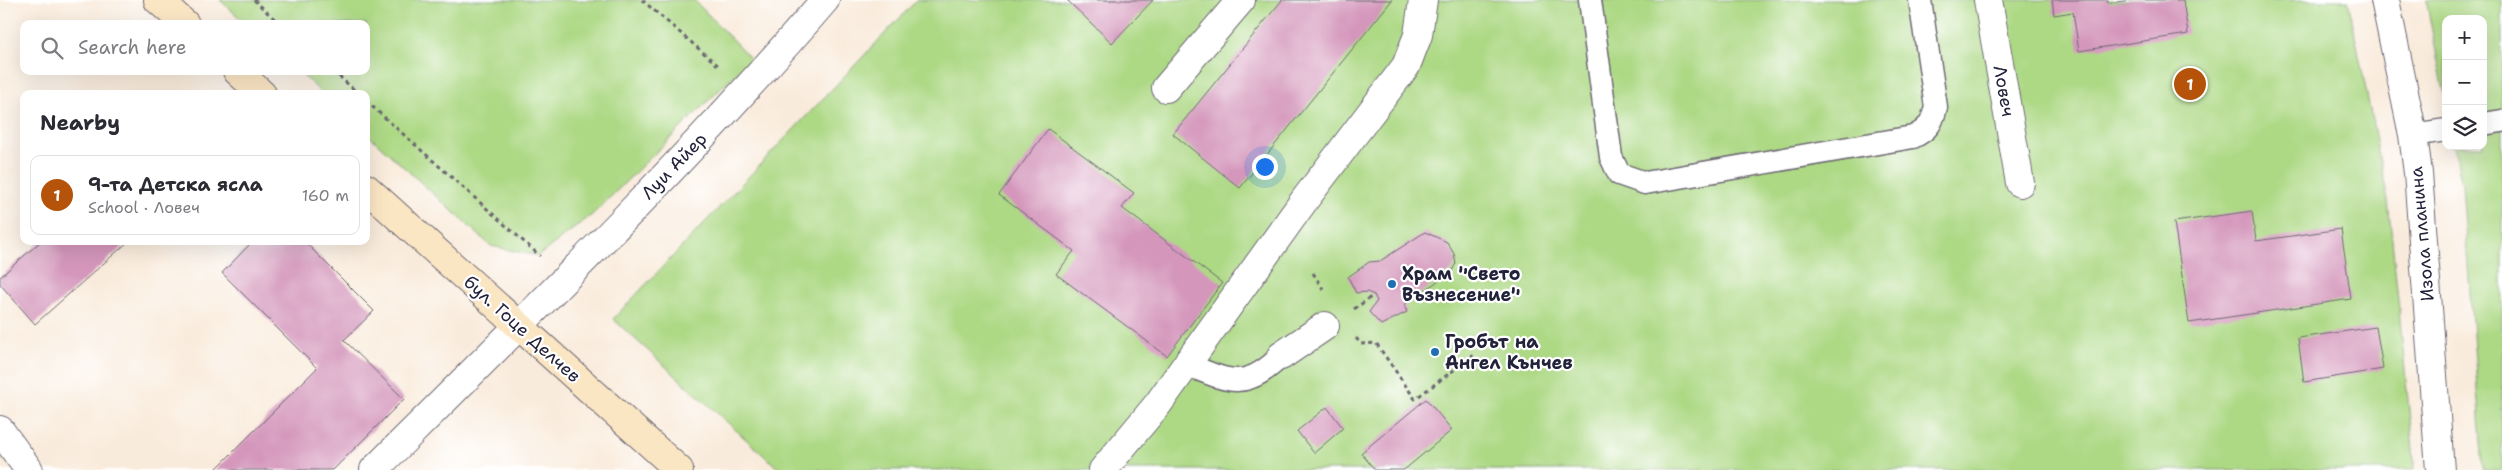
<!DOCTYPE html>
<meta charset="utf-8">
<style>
body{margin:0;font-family:"Shantell Sans",sans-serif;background:#f2f2f3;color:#2b2b33}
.controls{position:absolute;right:15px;top:15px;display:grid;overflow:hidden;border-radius:10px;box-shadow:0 5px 20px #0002}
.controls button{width:45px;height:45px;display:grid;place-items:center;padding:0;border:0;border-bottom:1px solid #e1e1e2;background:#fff;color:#2b2b33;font:25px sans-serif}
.you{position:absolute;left:1264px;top:166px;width:18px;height:18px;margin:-12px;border:4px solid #fff;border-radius:50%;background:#1a73e8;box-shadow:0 0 0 8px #1a73e833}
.badge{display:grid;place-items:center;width:32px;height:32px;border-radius:50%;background:#b45309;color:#fff;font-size:16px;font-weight:700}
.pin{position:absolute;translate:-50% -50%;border:2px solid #fff;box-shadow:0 1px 5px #0006}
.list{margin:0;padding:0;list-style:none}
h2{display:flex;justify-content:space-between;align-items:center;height:65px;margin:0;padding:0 20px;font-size:21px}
h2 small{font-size:16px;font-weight:400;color:#7c7c81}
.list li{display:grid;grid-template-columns:32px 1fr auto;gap:15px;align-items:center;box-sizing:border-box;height:80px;margin:0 10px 10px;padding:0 10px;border:1px solid #e1e1e2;border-radius:10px}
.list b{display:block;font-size:19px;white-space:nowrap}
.list p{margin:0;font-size:16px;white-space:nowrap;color:#7c7c81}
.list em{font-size:16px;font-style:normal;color:#7c7c81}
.icon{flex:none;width:28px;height:28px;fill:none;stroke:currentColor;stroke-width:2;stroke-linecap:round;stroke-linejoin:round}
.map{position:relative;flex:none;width:2502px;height:470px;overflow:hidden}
.search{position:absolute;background:#fff;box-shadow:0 5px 20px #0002;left:20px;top:20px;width:350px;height:55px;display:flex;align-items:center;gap:12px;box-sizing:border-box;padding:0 18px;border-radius:10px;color:#7c7c81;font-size:19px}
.panel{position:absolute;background:#fff;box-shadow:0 5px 20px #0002;left:20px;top:90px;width:350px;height:155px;border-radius:10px}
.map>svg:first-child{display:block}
.green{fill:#add985;stroke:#687e60}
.building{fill:#d496bb}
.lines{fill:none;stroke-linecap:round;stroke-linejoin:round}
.lane-casing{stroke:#6d6873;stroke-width:25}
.street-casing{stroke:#6d6873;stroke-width:30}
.secondary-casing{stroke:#6d6873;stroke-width:30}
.path{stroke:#6d6873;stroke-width:3;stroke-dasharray:4 4;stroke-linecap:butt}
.lane{stroke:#fff;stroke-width:22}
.street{stroke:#fff;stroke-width:28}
.secondary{stroke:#fbe6c4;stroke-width:28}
.poi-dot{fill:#1f6fb2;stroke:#fff;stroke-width:2}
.labels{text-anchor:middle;stroke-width:4.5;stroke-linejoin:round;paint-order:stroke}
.street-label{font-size:18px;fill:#22223b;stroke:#fff}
.poi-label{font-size:18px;font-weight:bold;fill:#22223b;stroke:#fff;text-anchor:start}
</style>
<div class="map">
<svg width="2502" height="470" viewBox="0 0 2502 470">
<rect width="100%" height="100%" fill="#fff"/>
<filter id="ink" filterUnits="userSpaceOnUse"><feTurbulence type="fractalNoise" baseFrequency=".02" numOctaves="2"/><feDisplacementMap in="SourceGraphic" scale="10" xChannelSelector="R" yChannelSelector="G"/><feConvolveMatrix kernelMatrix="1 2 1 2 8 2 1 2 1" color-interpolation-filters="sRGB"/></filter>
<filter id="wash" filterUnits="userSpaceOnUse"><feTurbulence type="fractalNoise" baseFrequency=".0096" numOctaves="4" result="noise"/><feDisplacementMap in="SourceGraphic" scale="20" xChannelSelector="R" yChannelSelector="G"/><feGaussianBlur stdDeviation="1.12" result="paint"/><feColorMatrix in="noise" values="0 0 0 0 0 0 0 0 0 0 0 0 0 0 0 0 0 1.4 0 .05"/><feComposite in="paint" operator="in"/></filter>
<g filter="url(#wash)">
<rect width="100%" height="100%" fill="#f9ebdb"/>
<path class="green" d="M220 0H694L751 59 593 214 538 256 491 246 366 133V94H323L298 71H366V24H246Z
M917 0H2348L2388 200 2415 470H780L613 319Z
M2426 0H2502V470H2483L2462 185 2454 146H2483V19H2446V102Z"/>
<g id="blocks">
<path class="building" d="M1067 0H1153L1112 43Z
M1282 0H1392L1240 188 1173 134Z
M2052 0H2108V3L2132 0H2183L2188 34 2079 51 2073 12 2054 15Z
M1048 129 1134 193 1122 208 1222 283 1167 356 1056 274 1074 251 999 195Z
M2252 211 2256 241 2341 229 2351 299 2189 323 2174 222Z
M1425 232 1447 242 1454 254 1456 263 1452 271 1404 305 1407 312 1381 325 1369 312 1377 301 1374 295 1367 292 1356 293 1348 277 1369 262 1380 261Z
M41 241H129L35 324 0 284V277Z
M253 241H304L374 311 344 340 404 399 333 470H215L317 368 222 273Z
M2376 327 2383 369 2304 382 2298 338Z
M1426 399 1452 430 1404 470H1375L1361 453Z
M1327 407 1343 428 1314 453 1297 431Z"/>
</g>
</g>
<g filter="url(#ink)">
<use href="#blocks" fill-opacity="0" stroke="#6d6873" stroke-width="1"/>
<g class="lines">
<g class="lane-casing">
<path id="lane" d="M1590 0 1611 157 1619 174 1645 183 1913 137C1928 130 1932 123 1936 107L1920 0
M2483 124 2502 121
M2413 135 2446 130
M1186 364C1228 381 1245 392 1281 356"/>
</g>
<g class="street-casing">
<path id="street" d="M1988 0 2020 183
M2385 0 2413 135 2418 173 2440 470
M1166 88 1241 0
M1281 356 1325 326
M0 430 29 470
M374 470C528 317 683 165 825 0
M1103 470 1158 404 1306 198 1406 66 1418 35 1423 0"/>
</g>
<g class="secondary-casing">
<path id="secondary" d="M158 0 185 24
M237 71 262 94
M366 188 679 470"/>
</g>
<path class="path" d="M254 0 280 24
M642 0 720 67
M333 71 359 94
M366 101 540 256
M1313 273 1325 292
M1354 309 1374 295
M1356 338 1361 344 1376 343 1415 399 1474 355"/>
<use href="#lane" class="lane"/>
<use href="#street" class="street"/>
<use href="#secondary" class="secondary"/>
</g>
</g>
<g class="poi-dot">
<circle cx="1392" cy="284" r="5"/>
<circle cx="1435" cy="352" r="5"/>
</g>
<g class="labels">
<g class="street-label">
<text transform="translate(2004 91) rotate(80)" y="6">Ловеч</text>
<text transform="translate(674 166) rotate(-46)" y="6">Луи Айер</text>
<text transform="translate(2422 234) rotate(-95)" y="6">Изола планина</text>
<text transform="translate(522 329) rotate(42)" y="6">бул. Гоце Делчев</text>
</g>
<g class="poi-label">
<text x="1402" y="280">Храм ''Свето<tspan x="1402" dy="21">Възнесение''</tspan></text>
<text x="1445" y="348">Гробът на<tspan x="1445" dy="21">Ангел Кънчев</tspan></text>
</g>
</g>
</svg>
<div class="controls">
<button>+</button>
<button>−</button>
<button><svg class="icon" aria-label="layers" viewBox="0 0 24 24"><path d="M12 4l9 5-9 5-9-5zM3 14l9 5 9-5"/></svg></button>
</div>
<div class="you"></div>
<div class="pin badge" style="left:2190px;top:84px">1</div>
<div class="search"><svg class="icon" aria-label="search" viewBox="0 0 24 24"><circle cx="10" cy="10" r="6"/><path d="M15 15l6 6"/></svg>Search here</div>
<section class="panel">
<h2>Nearby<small></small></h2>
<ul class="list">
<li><span class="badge">1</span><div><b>9-та Детска ясла</b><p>School · Ловеч</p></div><em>160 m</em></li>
</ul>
</section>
</div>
